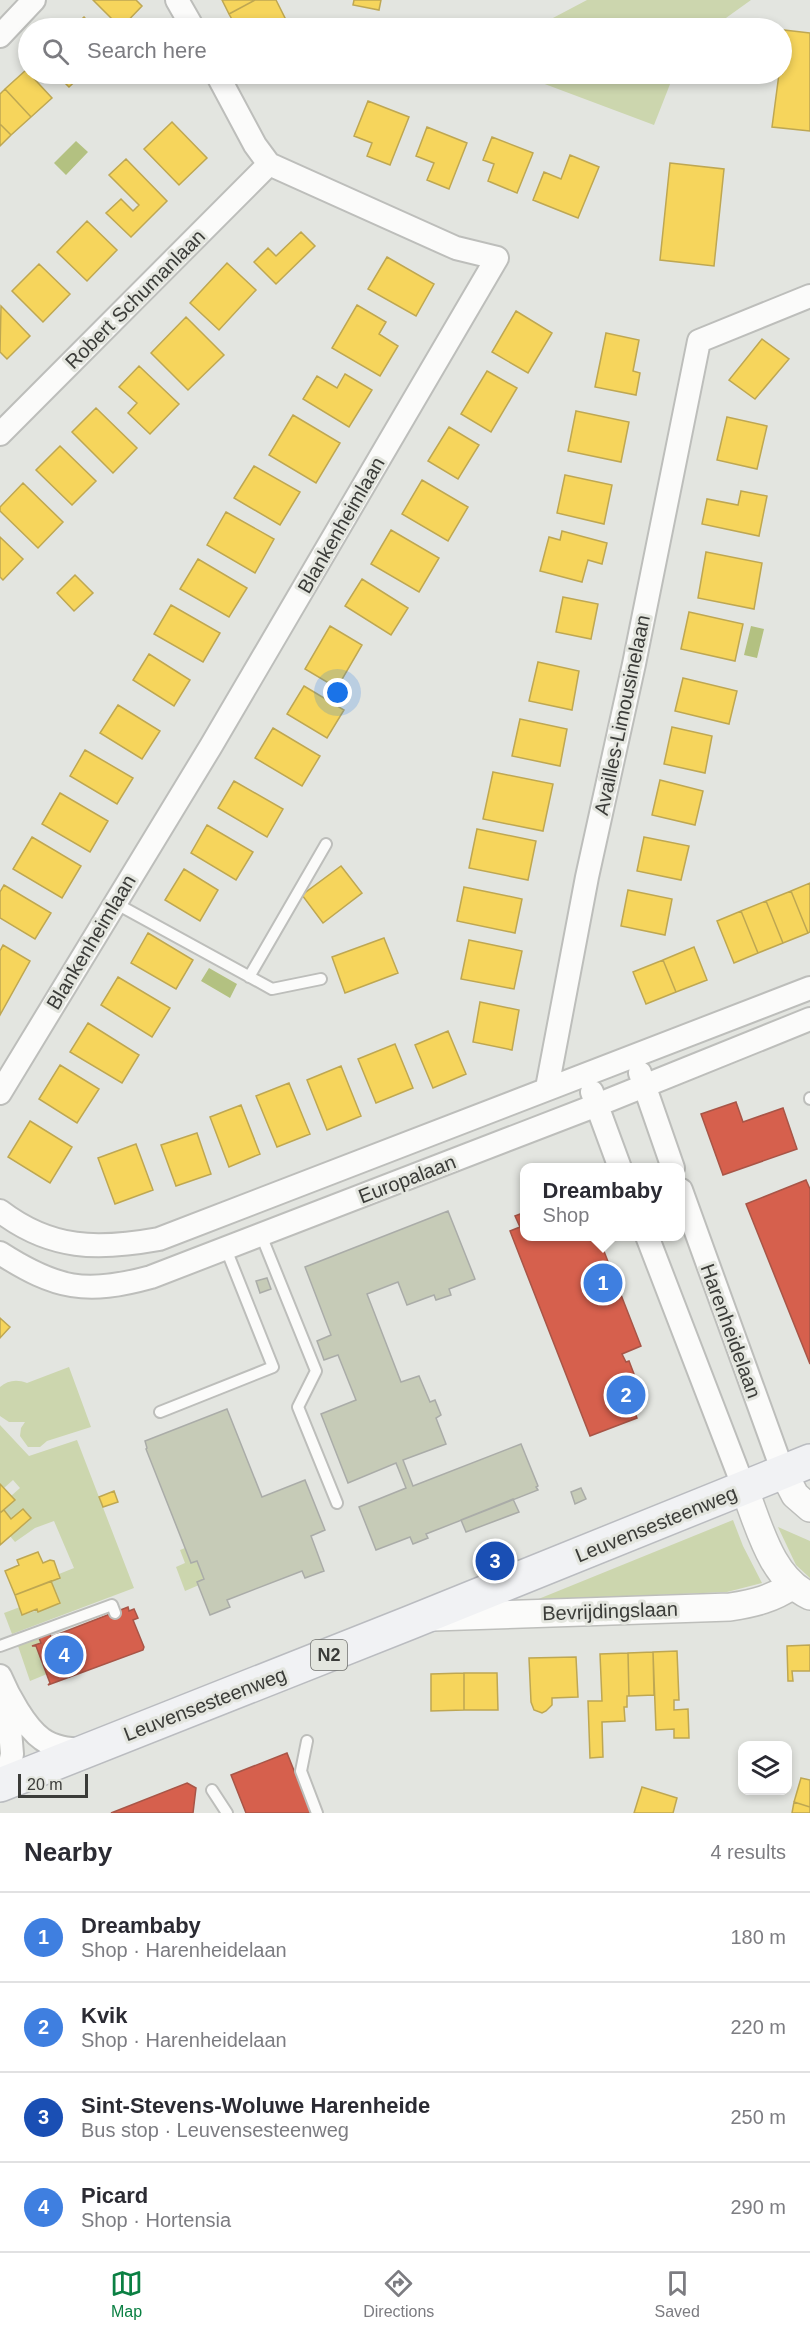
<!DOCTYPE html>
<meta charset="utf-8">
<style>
body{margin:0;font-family:Helvetica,sans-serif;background:#f7f7f7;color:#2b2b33}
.controls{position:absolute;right:18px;bottom:18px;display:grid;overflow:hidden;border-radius:12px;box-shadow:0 3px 9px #0003}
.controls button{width:54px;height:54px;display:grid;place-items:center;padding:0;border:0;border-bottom:2px solid #e1e1e2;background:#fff;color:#2b2b33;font:30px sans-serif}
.scale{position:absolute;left:18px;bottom:15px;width:70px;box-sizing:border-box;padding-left:6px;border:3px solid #3b3c39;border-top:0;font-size:16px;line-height:21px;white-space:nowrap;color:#3b3c39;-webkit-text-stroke:4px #e4e6df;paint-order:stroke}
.you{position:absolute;left:338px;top:693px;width:21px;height:21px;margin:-15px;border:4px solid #fff;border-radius:50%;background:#1a73e8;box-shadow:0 0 0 9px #1a73e833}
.badge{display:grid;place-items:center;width:39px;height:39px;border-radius:50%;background:#0b8043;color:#fff;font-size:20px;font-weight:700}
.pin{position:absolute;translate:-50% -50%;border:3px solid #fff;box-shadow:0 2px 6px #0006}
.popup{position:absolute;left:520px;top:1163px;width:165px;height:78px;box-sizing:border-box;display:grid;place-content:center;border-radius:12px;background:#fff;filter:drop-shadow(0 2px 4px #0005);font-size:20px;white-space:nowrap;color:#7c7c81}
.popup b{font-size:22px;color:#2b2b33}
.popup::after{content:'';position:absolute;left:50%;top:100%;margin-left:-12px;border:12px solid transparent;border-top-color:#fff}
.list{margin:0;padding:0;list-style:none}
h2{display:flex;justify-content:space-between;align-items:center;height:78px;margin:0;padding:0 24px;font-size:26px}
h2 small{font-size:20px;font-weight:400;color:#7c7c81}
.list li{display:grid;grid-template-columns:39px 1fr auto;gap:18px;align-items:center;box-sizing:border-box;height:90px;padding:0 24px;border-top:2px solid #e1e1e2}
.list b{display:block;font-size:22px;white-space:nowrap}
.list p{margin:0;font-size:20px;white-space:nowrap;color:#7c7c81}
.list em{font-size:20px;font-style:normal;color:#7c7c81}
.icon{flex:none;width:33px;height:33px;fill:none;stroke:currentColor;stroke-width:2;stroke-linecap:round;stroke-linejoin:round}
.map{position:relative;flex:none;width:810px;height:1813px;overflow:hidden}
.search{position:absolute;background:#fff;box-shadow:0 3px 9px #0003;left:18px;right:18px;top:18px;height:66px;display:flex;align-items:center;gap:15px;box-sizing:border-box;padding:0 21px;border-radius:33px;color:#7c7c81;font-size:22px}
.sheet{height:438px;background:#fff}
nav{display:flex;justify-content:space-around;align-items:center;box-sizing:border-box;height:84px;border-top:2px solid #e1e1e2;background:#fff;font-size:16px;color:#7c7c81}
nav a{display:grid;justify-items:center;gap:3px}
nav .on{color:#0b8043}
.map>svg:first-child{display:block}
.green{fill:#ccd6ae}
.water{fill:#b3c181}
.homes{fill:#f6d55c;stroke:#bea752;stroke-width:1.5}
.shops{fill:#d6604d;stroke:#a85547;stroke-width:1.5}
.building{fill:#c6cbb7;stroke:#aaaca8;stroke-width:1.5}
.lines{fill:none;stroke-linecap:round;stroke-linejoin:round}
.service-casing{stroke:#bdbebb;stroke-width:14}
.minor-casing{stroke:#bdbebb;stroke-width:26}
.tertiary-casing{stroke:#bdbebb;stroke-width:30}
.primary-casing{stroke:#babcc0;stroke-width:36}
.service{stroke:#fbfbfa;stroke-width:10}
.minor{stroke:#fbfbfa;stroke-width:22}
.tertiary{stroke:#fbfbfa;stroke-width:27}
.primary{stroke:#f1f2f4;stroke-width:33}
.labels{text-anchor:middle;stroke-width:6;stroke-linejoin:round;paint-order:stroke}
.shield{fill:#e4e6df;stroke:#6e6f6b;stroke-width:1.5}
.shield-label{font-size:18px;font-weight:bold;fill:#3b3c39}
.street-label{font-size:20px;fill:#3b3c39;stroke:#e4e6df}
</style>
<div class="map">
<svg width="810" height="1813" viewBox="0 0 810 1813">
<rect width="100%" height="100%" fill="#e3e5e0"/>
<path class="green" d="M587 0H751L712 28H534Z
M518 74H674L654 125Z
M69 1367 91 1427 47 1441 40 1447H28L20 1436 21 1428 25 1422H9L0 1416V1387C8 1380 17 1379 27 1383Z
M0 1425 29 1456 77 1440 134 1588 12 1634 4 1613 20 1607 23 1615 60 1603 51 1581 60 1578 59 1574 74 1568 54 1521 35 1528 15 1542 10 1536 31 1518 23 1509 11 1519 4 1510 11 1496 20 1488 13 1480 4 1488 0 1484Z
M733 1520 743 1546 762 1583 727 1592 536 1600Z
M778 1527 810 1541V1578L796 1565Z
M185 1548 197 1561 204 1579 197 1582 199 1585 185 1591 176 1567 185 1563 180 1550Z
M39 1638 41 1643 32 1646H36L47 1674 30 1681 18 1646Z"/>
<path class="water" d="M76 141 88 152 66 175 54 163Z
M751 626 764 629 757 658 744 655Z
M209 968 237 984 230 998 201 981Z"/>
<path class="homes" d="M93 0H136L142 6 121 28Z
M222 0H255L229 14Z
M255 0H276L285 18 264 28H237L229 14Z
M354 0H381L379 10 353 5Z
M84 17 94 28H72Z
M285 18 291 28H264Z
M784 30 810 33V131L772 127 779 74H782Z
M26 70 52 98 31 117 5 89Z
M56 74H83L69 87Z
M5 89 31 117 11 135 0 124V94Z
M368 101 409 117 390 165 367 156 372 143 354 136Z
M172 122 207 158 179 185 144 149Z
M0 124 11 135 0 146Z
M427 127 467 143 449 189 427 180 434 163 416 156Z
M492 137 533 153 517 193 488 181 494 164 483 160Z
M570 155 599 167 578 218 533 200 544 172 561 179Z
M126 159 167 201 131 237 106 213 121 199 133 211 139 205 109 175Z
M670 163 724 169 714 266 660 260Z
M87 221 117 250 87 281 57 252Z
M301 232 315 246 276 284 254 262 268 248 276 256Z
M387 257 434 284 416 316 368 289Z
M227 263 256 290 219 330 190 303Z
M39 264 70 294 43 322 12 291Z
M357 305 386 322 379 334 398 346 380 376 332 348Z
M1 306 30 336 7 359 0 352Z
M516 311 552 333 528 373 492 352Z
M186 317 224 355 188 390 151 353Z
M606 333 639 340 633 371 640 373 636 395 595 387Z
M762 339 789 359 755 399 729 380Z
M139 366 179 404 150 434 128 413 137 403 119 387Z
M487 371 517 388 491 432 461 414Z
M345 374 372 390 349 427 303 399 317 376 337 388Z
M96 408 137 448 113 473 72 432Z
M576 411 629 422 621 462 568 451Z
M293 415 340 443 316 483 269 455Z
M727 417 767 426 757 469 717 460Z
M449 427 479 445 458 479 428 461Z
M60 446 96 481 72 505 36 470Z
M254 466 300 492 280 525 234 498Z
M565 475 612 485 604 524 557 513Z
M422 480 468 507 448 541 402 514Z
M23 483 63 522 38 548 0 511V507Z
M741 491 767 496 759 536 702 524 707 499 738 505Z
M226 512 274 539 255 573 207 545Z
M391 530 439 558 419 592 371 564Z
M562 531 607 543 602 564 588 560 582 582 540 571 549 537 560 540Z
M0 537 23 559 3 580 0 577Z
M706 552 762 563 754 609 698 598Z
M198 559 247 588 229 617 180 589Z
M75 575 93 593 74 611 57 593Z
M362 579 408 608 391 635 345 606Z
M563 597 598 604 591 639 556 632Z
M171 605 220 633 203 662 154 634Z
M689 612 743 624 735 661 681 649Z
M330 626 362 645 337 688 305 669Z
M149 654 190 680 174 706 133 680Z
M538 662 579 671 572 710 529 701Z
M683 678 737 691 729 724 675 711Z
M304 686 344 710 327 738 287 714Z
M118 705 160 731 142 759 100 733Z
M520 719 567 729 560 766 512 756Z
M672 727 712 736 705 773 664 764Z
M273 728 320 756 302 786 255 758Z
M85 750 133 778 117 804 70 776Z
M493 772 553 784 543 831 483 819Z
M660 780 703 791 695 825 652 815Z
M234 781 283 809 267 837 218 808Z
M60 793 108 821 90 852 42 824Z
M207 825 253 852 236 880 191 853Z
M477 829 536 841 528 880 469 868Z
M32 837 81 866 62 898 13 869Z
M644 837 689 846 681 880 637 871Z
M341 866 362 893 323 923 302 895Z
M184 869 218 890 200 921 165 900Z
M810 883V932L808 933 791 891Z
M4 885 51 913 35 939 0 918V892Z
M464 887 522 899 515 933 457 921Z
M628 890 672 899 665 935 621 926Z
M791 891 808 933 783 943 766 901Z
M766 901 783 943 758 953 741 911Z
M741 911 758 953 734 963 717 921Z
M148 933 193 960 176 989 131 963Z
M384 938 398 973 345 993 332 957Z
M469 940 522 951 514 989 461 979Z
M3 945 30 961 0 1015V951Z
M694 947 707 980 676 992 663 960Z
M663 960 676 992 646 1004 633 972Z
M118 977 170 1008 152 1037 101 1005Z
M480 1002 519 1010 512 1050 473 1042Z
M88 1023 139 1055 122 1083 70 1052Z
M448 1031 466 1074 433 1088 415 1045Z
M395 1044 413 1088 376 1103 358 1059Z
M60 1065 99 1089 77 1123 39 1099Z
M341 1066 361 1116 327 1130 307 1080Z
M289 1083 310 1134 277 1147 256 1096Z
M241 1105 260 1154 229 1167 210 1117Z
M30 1121 72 1147 50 1183 8 1157Z
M197 1133 211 1174 176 1186 161 1145Z
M136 1144 153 1190 115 1204 98 1158Z
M0 1318 10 1327 0 1338Z
M0 1484 15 1500 0 1513Z
M114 1491 118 1502 103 1507 99 1497Z
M23 1509 31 1518 0 1545V1513L4 1510 11 1519Z
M38 1552 43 1563 50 1560 54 1561 60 1578 15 1595 5 1571 19 1565 17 1560Z
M51 1581 60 1603 38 1612 37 1609 22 1615 15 1595Z
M810 1645V1671H792L793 1681H788L787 1646Z
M677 1651 679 1700H674V1710L688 1709 689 1738H674V1729L656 1730 653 1652Z
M653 1652 654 1695 629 1696 628 1653Z
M628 1653 629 1696H627V1707H624L625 1721 602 1722 603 1757 590 1758 588 1701H602L600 1654Z
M576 1657 578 1697 552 1698V1705L546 1711 542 1713 534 1710 531 1702 529 1658Z
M464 1673V1710L431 1711V1674Z
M464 1673H497L498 1710H464Z
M801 1778 810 1780V1807L794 1802Z
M642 1787 677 1798 673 1813H634Z
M794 1802 810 1807V1813H792Z"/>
<path class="shops" d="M736 1102 743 1122 783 1108 797 1149 723 1175 701 1114Z
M806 1180 810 1189V1364L746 1204Z
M525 1212V1236H598L641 1346 622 1354 626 1362 629 1361 644 1400 639 1402 640 1409 635 1413 637 1418 590 1436 510 1231 520 1227 515 1216Z
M128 1607 129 1611 134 1609 138 1618 133 1620 144 1647 143 1650 48 1685 50 1683 36 1646H32L41 1643 39 1638 50 1634 51 1637Z
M287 1753 311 1813H246L231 1775Z
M187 1783 196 1788 193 1813H111Z"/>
<path class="building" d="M448 1211 475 1279 449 1289 451 1295 436 1300 434 1295 407 1305 398 1282 367 1294 401 1382 419 1376 430 1402 435 1400 441 1415 436 1418 446 1444 403 1460 413 1486 521 1444 538 1486 536 1487 538 1490 426 1534 428 1538 413 1544 410 1537 376 1550 359 1507 406 1488 396 1463 348 1483 321 1414 356 1400 338 1355 324 1360 317 1341 331 1335 305 1267Z
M267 1278 271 1289 260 1293 256 1281Z
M227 1409 262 1497 305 1480 325 1530 311 1536 324 1571 305 1578 302 1571 227 1600 230 1607 210 1615 197 1582 204 1579 197 1561 191 1563 146 1449 147 1448 145 1441Z
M581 1488 586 1499 575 1504 571 1492Z
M513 1499 519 1512 466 1532 461 1520Z"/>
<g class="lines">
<g class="service-casing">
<path id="service" d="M115 903 272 989 321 979
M249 977 326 844
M810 1098V1099
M261 1235 316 1371 298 1407 337 1503
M160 1412 273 1367 226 1249
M0 1646 112 1605 115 1613
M307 1741 301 1771 317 1813
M212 1790 227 1813"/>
</g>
<g class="minor-casing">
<path id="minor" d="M177 0 193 28
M0 36 34 0
M0 434 269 164
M640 1073 673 1168
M547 1088 587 877 634 664 699 341 810 296
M592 1092 620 1168
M0 1093 211 746 497 258 456 248 269 164 255 145 217 74
M681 1190 783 1472
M0 1211C51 1250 98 1250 159 1239L810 988
M647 1236 744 1488
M0 1253C56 1289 86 1295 151 1277L597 1105 810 1019
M0 1676C8 1695 25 1727 42 1739 54 1748 69 1749 83 1750
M6 1783 12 1754 7 1695"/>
</g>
<g class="tertiary-casing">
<path id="tertiary" d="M783 1472 795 1495 810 1508
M744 1488C759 1525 770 1577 810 1596
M433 1617 730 1607C755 1603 772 1599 793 1585"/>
</g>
<g class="primary-casing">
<path id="primary" d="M0 1785 409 1623 810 1461"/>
</g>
<use href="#service" class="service"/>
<use href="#minor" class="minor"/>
<use href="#tertiary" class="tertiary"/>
<use href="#primary" class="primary"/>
</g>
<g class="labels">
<rect class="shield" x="311" y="1640" width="36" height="30" rx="4.5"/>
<g class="shield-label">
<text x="329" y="1661">N2</text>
</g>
<g class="street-label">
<text transform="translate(135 299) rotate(-45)" y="7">Robert Schumanlaan</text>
<text transform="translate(341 525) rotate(-60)" y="7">Blankenheimlaan</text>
<text transform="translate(622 715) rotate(-78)" y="7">Availles-Limousinelaan</text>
<text transform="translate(91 942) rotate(-59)" y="7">Blankenheimlaan</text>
<text transform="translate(407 1179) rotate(-21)" y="7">Europalaan</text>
<text transform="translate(731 1331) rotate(70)" y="7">Harenheidelaan</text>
<text transform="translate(656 1524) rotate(-22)" y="7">Leuvensesteenweg</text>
<text transform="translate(610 1611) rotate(-2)" y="7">Bevrijdingslaan</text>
<text transform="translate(205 1704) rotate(-21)" y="7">Leuvensesteenweg</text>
</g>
</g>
</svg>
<div class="controls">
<button><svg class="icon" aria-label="layers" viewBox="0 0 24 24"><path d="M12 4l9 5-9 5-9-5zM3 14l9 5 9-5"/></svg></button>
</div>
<div class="scale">20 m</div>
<div class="you"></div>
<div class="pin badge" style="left:603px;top:1283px;background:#3f7fe0">1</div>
<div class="popup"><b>Dreambaby</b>Shop</div>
<div class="pin badge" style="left:626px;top:1395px;background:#3f7fe0">2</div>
<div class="pin badge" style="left:495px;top:1561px;background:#1a4fb4">3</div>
<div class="pin badge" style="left:64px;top:1655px;background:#3f7fe0">4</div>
<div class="search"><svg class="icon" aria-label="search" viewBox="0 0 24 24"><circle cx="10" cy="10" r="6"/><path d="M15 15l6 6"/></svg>Search here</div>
</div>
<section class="sheet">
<h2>Nearby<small>4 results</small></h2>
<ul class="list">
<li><span class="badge" style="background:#3f7fe0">1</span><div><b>Dreambaby</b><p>Shop · Harenheidelaan</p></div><em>180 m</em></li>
<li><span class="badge" style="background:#3f7fe0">2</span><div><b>Kvik</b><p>Shop · Harenheidelaan</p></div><em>220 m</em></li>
<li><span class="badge" style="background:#1a4fb4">3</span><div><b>Sint-Stevens-Woluwe Harenheide</b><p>Bus stop · Leuvensesteenweg</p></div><em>250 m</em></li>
<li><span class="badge" style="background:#3f7fe0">4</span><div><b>Picard</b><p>Shop · Hortensia</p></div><em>290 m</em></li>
</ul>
</section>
<nav>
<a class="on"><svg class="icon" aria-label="map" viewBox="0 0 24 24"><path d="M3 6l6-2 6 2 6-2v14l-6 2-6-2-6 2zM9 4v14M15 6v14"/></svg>Map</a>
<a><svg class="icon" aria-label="directions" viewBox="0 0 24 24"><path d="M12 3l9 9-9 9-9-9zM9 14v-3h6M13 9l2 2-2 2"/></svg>Directions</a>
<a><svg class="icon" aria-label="saved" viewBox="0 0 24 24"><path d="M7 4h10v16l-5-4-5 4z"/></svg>Saved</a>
</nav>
